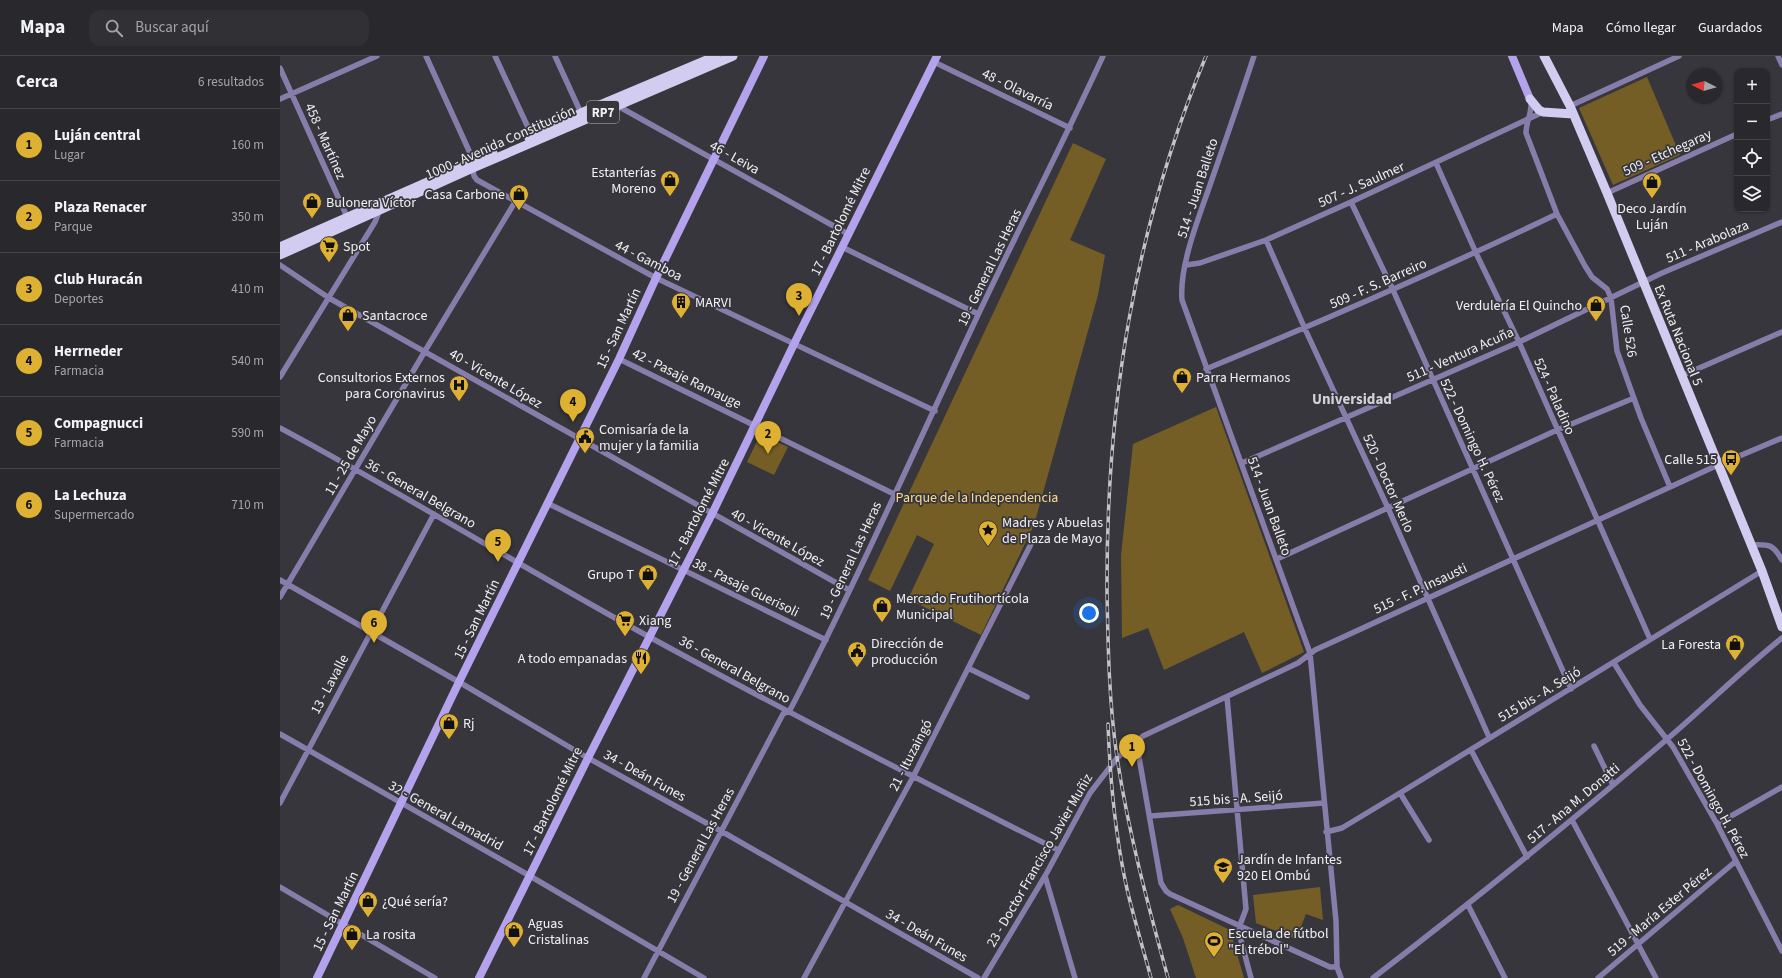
<!DOCTYPE html>
<html lang="es">
<meta charset="utf-8">
<style>
body{margin:0;font-family:"Source Sans 3",sans-serif;background:#313035;color:#f1f3f6}
.controls{position:absolute;right:12px;top:12px;display:grid;overflow:hidden;border-radius:8px;box-shadow:0 1px 3px #0004}
.controls button{width:36px;height:36px;display:grid;place-items:center;padding:0;border:0;border-bottom:1px solid #454449;background:#29282d;color:#f1f3f6;font:20px sans-serif}
.compass{position:absolute;left:1406px;top:12px;width:36px;height:36px;border-radius:50%;background:#29282d;box-shadow:0 1px 3px #0004;rotate:276deg}
.you{position:absolute;left:809px;top:557px;width:14px;height:14px;margin:-10px;border:3px solid #fff;border-radius:50%;background:#1a73e8;box-shadow:0 0 0 6px #1a73e833}
.badge{display:grid;place-items:center;width:26px;height:26px;border-radius:50%;background:#dfb133;color:#111;font-size:13px;font-weight:700}
.pin{position:absolute;translate:-50% -33px;filter:drop-shadow(0 1px 2px #0008)}
.pin::after{content:'';position:absolute;top:21px;width:14px;height:12px;background:inherit;clip-path:polygon(0 0,100% 0,50% 100%)}
.list{margin:0;padding:0;list-style:none}
h2{display:flex;justify-content:space-between;align-items:center;height:52px;margin:0;padding:0 16px;font-size:17px}
h2 small{font-size:13px;font-weight:400;color:#a5a6aa}
.list li{display:grid;grid-template-columns:26px 1fr auto;gap:12px;align-items:center;box-sizing:border-box;height:72px;padding:0 16px;border-top:1px solid #454449}
.list b{display:block;font-size:15px;white-space:nowrap}
.list p{margin:0;font-size:13px;white-space:nowrap;color:#a5a6aa}
.list em{font-size:13px;font-style:normal;color:#a5a6aa}
.icon{flex:none;width:22px;height:22px;fill:none;stroke:currentColor;stroke-width:2;stroke-linecap:round;stroke-linejoin:round}
.map{position:relative;flex:none;width:1502px;height:922px;overflow:hidden}
header{display:flex;align-items:center;gap:24px;box-sizing:border-box;height:56px;padding:0 20px;background:#29282d;border-bottom:1px solid #454449}
header strong{font-size:19px}
nav{display:flex;gap:22px;margin-inline-start:auto;font-size:14px}
.search{width:280px;height:36px;background:#313035;display:flex;align-items:center;gap:10px;box-sizing:border-box;padding:0 14px;border-radius:12px;color:#a5a6aa;font-size:15px}
main{display:flex}
aside{flex:1;background:#29282d}
.map>svg:first-child{display:block}
.green{fill:#755e26}
.lines{fill:none;stroke-linecap:round;stroke-linejoin:round}
.street{stroke:#877daa;stroke-width:5.5}
.secondary{stroke:#b4a3ec;stroke-width:8}
.primary{stroke:#d3ccf1;stroke-width:9}
.rail-casing{stroke:#c3c2c6;stroke-width:3.5}
.rail{stroke:#37363c;stroke-width:2;stroke-dasharray:6;stroke-linecap:butt}
.labels{text-anchor:middle;stroke-width:3.5;stroke-linejoin:round;paint-order:stroke}
.shield{fill:#37363c;stroke:#b9b8bd;stroke-width:1}
.shield-label{font-size:13px;font-weight:bold;fill:#f1f0f4}
.street-label{font-size:14px;fill:#f1f0f4;stroke:#37363c}
.poi-label{font-size:14px;fill:#f1f0f4;stroke:#37363c;text-anchor:start}
.park-label{font-size:14px;fill:#fbdc92;stroke:#37363c}
.neighbourhood-label{font-size:15px;font-weight:bold;fill:#d3d2d9;stroke:#37363c}
</style>
<header>
<strong>Mapa</strong>
<div class="search"><svg class="icon" aria-label="search" viewBox="0 0 24 24"><circle cx="10" cy="10" r="6"/><path d="M15 15l6 6"/></svg>Buscar aquí</div>
<nav><a>Mapa</a><a>Cómo llegar</a><a>Guardados</a></nav>
</header>
<main>
<aside>
<h2>Cerca<small>6 resultados</small></h2>
<ul class="list">
<li><span class="badge">1</span><div><b>Luján central</b><p>Lugar</p></div><em>160 m</em></li>
<li><span class="badge">2</span><div><b>Plaza Renacer</b><p>Parque</p></div><em>350 m</em></li>
<li><span class="badge">3</span><div><b>Club Huracán</b><p>Deportes</p></div><em>410 m</em></li>
<li><span class="badge">4</span><div><b>Herrneder</b><p>Farmacia</p></div><em>540 m</em></li>
<li><span class="badge">5</span><div><b>Compagnucci</b><p>Farmacia</p></div><em>590 m</em></li>
<li><span class="badge">6</span><div><b>La Lechuza</b><p>Supermercado</p></div><em>710 m</em></li>
</ul>
</aside>
<div class="map">
<svg width="1502" height="922" viewBox="0 0 1502 922">
<rect width="100%" height="100%" fill="#37363c"/>
<path class="green" d="M1367 21 1400 99 1333 129 1299 52Z
M793 87 826 103 790 184 825 199 818 239 754 469 701 579 628 543 654 488 637 479 610 535 588 524Z
M936 351 1024 596 982 617 964 576 884 614 868 572 842 582 841 499 853 388Z
M483 379 508 391 494 419 467 406 479 381Z
M1040 831 1043 864 1026 858 1016 883 976 867 973 839Z
M898 849 950 874 964 922H916L903 882 890 853Z"/>
<g class="lines">
<path class="street" d="M146 0 190 97 194 120 197 124 376 222 655 355
M215 0 252 80
M275 0 301 57
M974 0C960 43 945 86 930 129 919 161 899 210 902 244L1030 597 1056 865 1057 911 1061 922
M1498 0 1502 9
M654 6 790 72
M0 12 68 163
M0 43 97 0
M1251 46C1252 57 1246 66 1246 77L1277 158 1305 210 1312 221 1327 233 1331 242 1337 295 1361 362 1390 431
M336 49 568 178
M1290 50 1399 0
M1487 64 1502 58
M1156 107 1196 197 1239 286 1370 583
M1327 137 1457 78
M1071 146 1113 234 1291 633
M986 184 1025 273 1108 452 1209 681
M562 191 698 258
M0 209 49 242 569 534
M906 209 920 207 986 184 1071 146 1263 56
M339 303 614 438
M926 313C1045 264 1162 213 1277 158
M1401 320 1502 276
M0 321 95 166 100 153
M0 372C123 438 242 511 364 578 501 653 639 724 778 794
M962 407 1239 286 1382 217 1502 166
M267 447 546 584
M1471 489C1489 488 1493 488 1502 504
M997 503 1277 374 1354 342
M0 524 179 626 308 702 441 775 698 922
M0 541 145 295 235 146
M1334 607 1360 649 1393 691 1437 768 1502 895
M688 612 747 641
M947 641 966 853 960 869 959 877 971 922
M0 678 250 820 424 922
M856 684 881 827 886 835 890 838 1050 911H1057
M1314 690 1333 729
M1191 694 1247 801
M1120 737 1149 784
M0 747 154 458
M870 760 1044 747
M1292 764 1376 922
M1437 768 1502 731
M1046 776 1062 772 1120 737 1482 515
M765 820 795 922
M0 831 155 922
M1188 849 1225 922
M364 922 503 658 510 654C577 525 636 391 698 259 739 172 783 87 823 0
M524 922 633 721 753 484
M704 922 765 820 810 737 837 702 863 680 1018 607 1035 594 1438 409 1502 382
M1093 922C1193 845 1291 766 1386 684 1425 651 1462 614 1502 582
M1318 922 1456 805"/>
<path class="secondary" d="M1232 0 1250 43
M37 922 179 626 339 303 376 222 484 0
M199 922 308 702 432 458 514 288 657 0"/>
<path class="primary" d="M1264 0 1290 50 1327 137 1482 515 1502 571
M1250 43 1259 54 1263 56 1293 58
M249 82 301 57 436 0
M0 191 213 97
M0 199 193 112 453 0"/>
<g class="rail-casing">
<path id="rail" d="M828 668C830 723 835 779 847 833 854 863 863 892 871 922
M888 922C868 849 848 775 837 701 829 647 828 591 827 536 826 348 854 174 926 0"/>
</g>
<use href="#rail" class="rail"/>
</g>
<defs>
<g id="shop-pin" transform="scale(1)"><path d="M0 17L-7.5 6A9.5 9.5 0 1 1 7.5 6Z" fill="#dfb133" stroke="#37363c"/><path d="M-5-2.5h2.3a2.7 3.5 0 0 1 5.4 0H5L5.5 6h-11ZM-1.5-2.5h3a1.5 2.3 0 0 0-3 0Z" fill="#111"/></g>
<g id="supermarket-pin" transform="scale(1)"><path d="M0 17L-7.5 6A9.5 9.5 0 1 1 7.5 6Z" fill="#dfb133" stroke="#37363c"/><path d="M-6-5.5h2.5l.6 2H6L4.5 2H-2.5L-4.4-4H-6ZM-1.5 3.2a1.3 1.3 0 1 0 .1 0ZM3 3.2a1.3 1.3 0 1 0 .1 0Z" fill="#111"/></g>
<g id="building-pin" transform="scale(1)"><path d="M0 17L-7.5 6A9.5 9.5 0 1 1 7.5 6Z" fill="#dfb133" stroke="#37363c"/><path d="M-4-6H4V6H1V3H-1V6H-4ZM-2.5-4.3h1.7v1.8h-1.7ZM.8-4.3h1.7v1.8H.8ZM-2.5-1h1.7V.8h-1.7ZM.8-1h1.7V.8H.8Z" fill="#111"/></g>
<g id="hospital-pin" transform="scale(1)"><path d="M0 17L-7.5 6A9.5 9.5 0 1 1 7.5 6Z" fill="#dfb133" stroke="#37363c"/><path d="M-5-5h3v3.5h4V-5h3V5h-3V1.5h-4V5h-3Z" fill="#111"/></g>
<g id="civic-pin" transform="scale(1)"><path d="M0 17L-7.5 6A9.5 9.5 0 1 1 7.5 6Z" fill="#dfb133" stroke="#37363c"/><path d="M-.6-6.5H3V-4.5H.6V-3L4-1V1h2V6H-6V1h2V-1L-.6-3ZM-1.2 2.5V6h2.4V2.5Z" fill="#111"/></g>
<g id="bus-pin" transform="scale(1)"><path d="M0 17L-7.5 6A9.5 9.5 0 1 1 7.5 6Z" fill="#dfb133" stroke="#37363c"/><path d="M-5-6H5V4H4V6H2V4H-2V6H-4V4H-5ZM-3.5-4V0h7V-4ZM-3.5 1.2v1.5H-2V1.2ZM2 1.2v1.5H3.5V1.2Z" fill="#111"/></g>
<g id="sight-pin" transform="scale(1)"><path d="M0 17L-7.5 6A9.5 9.5 0 1 1 7.5 6Z" fill="#dfb133" stroke="#37363c"/><path d="M0-6L1.8-2.2L6-1.7L2.9 1.2L3.7 5.4L0 3.3L-3.7 5.4L-2.9 1.2L-6-1.7L-1.8-2.2Z" fill="#111"/></g>
<g id="restaurant-pin" transform="scale(1)"><path d="M0 17L-7.5 6A9.5 9.5 0 1 1 7.5 6Z" fill="#dfb133" stroke="#37363c"/><path d="M-5-6h1v4h1v-4h1v4h1v-4h1v5L-1.5 .5V6h-2V.5L-5-1ZM5-6V6H3V1.5H1.5Q1.5-4 5-6Z" fill="#111"/></g>
<g id="school-pin" transform="scale(1)"><path d="M0 17L-7.5 6A9.5 9.5 0 1 1 7.5 6Z" fill="#dfb133" stroke="#37363c"/><path d="M0-5L7-2L0 1L-7-2ZM-4 1L0 2.5L4 1V4Q0 6-4 4Z" fill="#111"/></g>
<g id="stadium-pin" transform="scale(1)"><path d="M0 17L-7.5 6A9.5 9.5 0 1 1 7.5 6Z" fill="#dfb133" stroke="#37363c"/><path d="M0-5a6.5 5 0 1 0 0 10a6.5 5 0 1 0 0-10ZM-3.5-1.8h7v3.6h-7Z" fill="#111"/></g>
</defs>
<g fill-rule="evenodd">
<use href="#shop-pin" x="390" y="124"/>
<use href="#shop-pin" x="1372" y="126"/>
<use href="#shop-pin" x="239" y="138"/>
<use href="#shop-pin" x="32" y="146"/>
<use href="#supermarket-pin" x="49" y="190"/>
<use href="#building-pin" x="401" y="246"/>
<use href="#shop-pin" x="1316" y="249"/>
<use href="#shop-pin" x="68" y="259"/>
<use href="#shop-pin" x="902" y="321"/>
<use href="#hospital-pin" x="179" y="329"/>
<use href="#civic-pin" x="305" y="381"/>
<use href="#bus-pin" x="1451" y="403"/>
<use href="#sight-pin" x="708" y="474"/>
<use href="#shop-pin" x="368" y="518"/>
<use href="#shop-pin" x="602" y="550"/>
<use href="#supermarket-pin" x="345" y="564"/>
<use href="#shop-pin" x="1455" y="588"/>
<use href="#civic-pin" x="577" y="595"/>
<use href="#restaurant-pin" x="361" y="602"/>
<use href="#shop-pin" x="169" y="667"/>
<use href="#school-pin" x="943" y="811"/>
<use href="#shop-pin" x="88" y="845"/>
<use href="#shop-pin" x="234" y="875"/>
<use href="#shop-pin" x="72" y="878"/>
<use href="#stadium-pin" x="934" y="885"/>
</g>
<g class="labels">
<rect class="shield" x="307" y="45" width="32" height="22" rx="3"/>
<g class="shield-label">
<text x="323" y="61">RP7</text>
</g>
<g class="street-label">
<text transform="translate(738 33) rotate(26)" y="5">48 - Olavarría</text>
<text transform="translate(46 85) rotate(66)" y="5">458 - Martínez</text>
<text transform="translate(220 86) rotate(-24)" y="5">1000 - Avenida Constitución</text>
<text transform="translate(1387 96) rotate(-24)" y="5">509 - Etchegaray</text>
<text transform="translate(455 101) rotate(29)" y="5">46 - Leiva</text>
<text transform="translate(1081 128) rotate(-24)" y="5">507 - J. Saulmer</text>
<text transform="translate(917 132) rotate(-72)" y="5">514 - Juan Balleto</text>
<text transform="translate(560 165) rotate(-64)" y="5">17 - Bartolomé Mitre</text>
<text transform="translate(1427 185) rotate(-23)" y="5">511 - Arabolaza</text>
<text transform="translate(369 204) rotate(27)" y="5">44 - Gamboa</text>
<text transform="translate(709 211) rotate(-64)" y="5">19 - General Las Heras</text>
<text transform="translate(1098 227) rotate(-24)" y="5">509 - F. S. Barreiro</text>
<text transform="translate(338 272) rotate(-65)" y="5">15 - San Martín</text>
<text transform="translate(1349 275) rotate(81)" y="5">Calle 526</text>
<text transform="translate(1399 279) rotate(68)" y="5">Ex Ruta Nacional 5</text>
<text transform="translate(1180 298) rotate(-24)" y="5">511 - Ventura Acuña</text>
<text transform="translate(216 322) rotate(30)" y="5">40 - Vicente López</text>
<text transform="translate(407 322) rotate(26)" y="5">42 - Pasaje Ramauge</text>
<text transform="translate(1275 340) rotate(66)" y="5">524 - Paladino</text>
<text transform="translate(1193 384) rotate(65)" y="5">522 - Domingo H. Pérez</text>
<text transform="translate(70 399) rotate(-60)" y="5">11 - 25 de Mayo</text>
<text transform="translate(1109 427) rotate(66)" y="5">520 - Doctor Merlo</text>
<text transform="translate(141 437) rotate(30)" y="5">36 - General Belgrano</text>
<text transform="translate(990 450) rotate(70)" y="5">514 - Juan Balleto</text>
<text transform="translate(418 456) rotate(-63)" y="5">17 - Bartolomé Mitre</text>
<text transform="translate(498 481) rotate(29)" y="5">40 - Vicente López</text>
<text transform="translate(570 504) rotate(-65)" y="5">19 - General Las Heras</text>
<text transform="translate(466 531) rotate(26)" y="5">38 - Pasaje Guerisoli</text>
<text transform="translate(1140 532) rotate(-25)" y="5">515 - F. P. Insausti</text>
<text transform="translate(196 563) rotate(-64)" y="5">15 - San Martín</text>
<text transform="translate(455 613) rotate(29)" y="5">36 - General Belgrano</text>
<text transform="translate(49 628) rotate(-62)" y="5">13 - Lavalle</text>
<text transform="translate(1259 638) rotate(-31)" y="5">515 bis - A. Seijó</text>
<text transform="translate(630 699) rotate(-63)" y="5">21 - Ituzaingó</text>
<text transform="translate(365 719) rotate(29)" y="5">34 - Deán Funes</text>
<text transform="translate(956 742) rotate(-4)" y="5">515 bis - A. Seijó</text>
<text transform="translate(1434 742) rotate(61)" y="5">522 - Domingo H. Pérez</text>
<text transform="translate(272 745) rotate(-64)" y="5">17 - Bartolomé Mitre</text>
<text transform="translate(1293 747) rotate(-40)" y="5">517 - Ana M. Donatti</text>
<text transform="translate(166 759) rotate(29)" y="5">32 - General Lamadrid</text>
<text transform="translate(420 789) rotate(-62)" y="5">19 - General Las Heras</text>
<text transform="translate(759 804) rotate(-60)" y="5">23 - Doctor Francisco Javier Muñiz</text>
<text transform="translate(55 855) rotate(-64)" y="5">15 - San Martín</text>
<text transform="translate(1379 855) rotate(-40)" y="5">519 - María Ester Pérez</text>
<text transform="translate(647 879) rotate(30)" y="5">34 - Deán Funes</text>
</g>
<g class="poi-label">
<text x="376" y="121" text-anchor="end">Estanterías<tspan x="376" dy="16">Moreno</tspan></text>
<text x="225" y="143" text-anchor="end">Casa Carbone</text>
<text x="46" y="151">Bulonera Víctor</text>
<text x="1372" y="157" text-anchor="middle">Deco Jardín<tspan x="1372" dy="16">Luján</tspan></text>
<text x="63" y="195">Spot</text>
<text x="415" y="251">MARVI</text>
<text x="1302" y="254" text-anchor="end">Verdulería El Quincho</text>
<text x="82" y="264">Santacroce</text>
<text x="165" y="326" text-anchor="end">Consultorios Externos<tspan x="165" dy="16">para Coronavirus</tspan></text>
<text x="916" y="326">Parra Hermanos</text>
<text x="319" y="378">Comisaría de la<tspan x="319" dy="16">mujer y la familia</tspan></text>
<text x="1437" y="408" text-anchor="end">Calle 515</text>
<text x="722" y="471">Madres y Abuelas<tspan x="722" dy="16">de Plaza de Mayo</tspan></text>
<text x="354" y="523" text-anchor="end">Grupo T</text>
<text x="616" y="547">Mercado Frutihortícola<tspan x="616" dy="16">Municipal</tspan></text>
<text x="359" y="569">Xiang</text>
<text x="591" y="592">Dirección de<tspan x="591" dy="16">producción</tspan></text>
<text x="1441" y="593" text-anchor="end">La Foresta</text>
<text x="347" y="607" text-anchor="end">A todo empanadas</text>
<text x="183" y="672">Rj</text>
<text x="957" y="808">Jardín de Infantes<tspan x="957" dy="16">920 El Ombú</tspan></text>
<text x="102" y="850">¿Qué sería?</text>
<text x="248" y="872">Aguas<tspan x="248" dy="16">Cristalinas</tspan></text>
<text x="948" y="882">Escuela de fútbol<tspan x="948" dy="16">"El trébol"</tspan></text>
<text x="86" y="883">La rosita</text>
</g>
<g class="park-label">
<text x="697" y="446">Parque de la Independencia</text>
</g>
<g class="neighbourhood-label">
<text x="1072" y="348">Universidad</text>
</g>
</g>
</svg>
<div class="controls">
<button>+</button>
<button>−</button>
<button><svg class="icon" aria-label="locate" viewBox="0 0 24 24"><circle cx="12" cy="12" r="6"/><path d="M12 2v4M12 18v4M2 12h4M18 12h4"/></svg></button>
<button><svg class="icon" aria-label="layers" viewBox="0 0 24 24"><path d="M12 4l9 5-9 5-9-5zM3 14l9 5 9-5"/></svg></button>
</div>
<svg class="compass" viewBox="-18 -18 36 36"><path d="M0-13l5 13h-10z" fill="#e53935"/><path d="M0 13l5-13h-10z" fill="#a5a6aa"/></svg>
<div class="you"></div>
<div class="pin badge" style="left:852px;top:711px">1</div>
<div class="pin badge" style="left:488px;top:398px">2</div>
<div class="pin badge" style="left:519px;top:260px">3</div>
<div class="pin badge" style="left:293px;top:366px">4</div>
<div class="pin badge" style="left:218px;top:506px">5</div>
<div class="pin badge" style="left:94px;top:587px">6</div>
</div>
</main>
